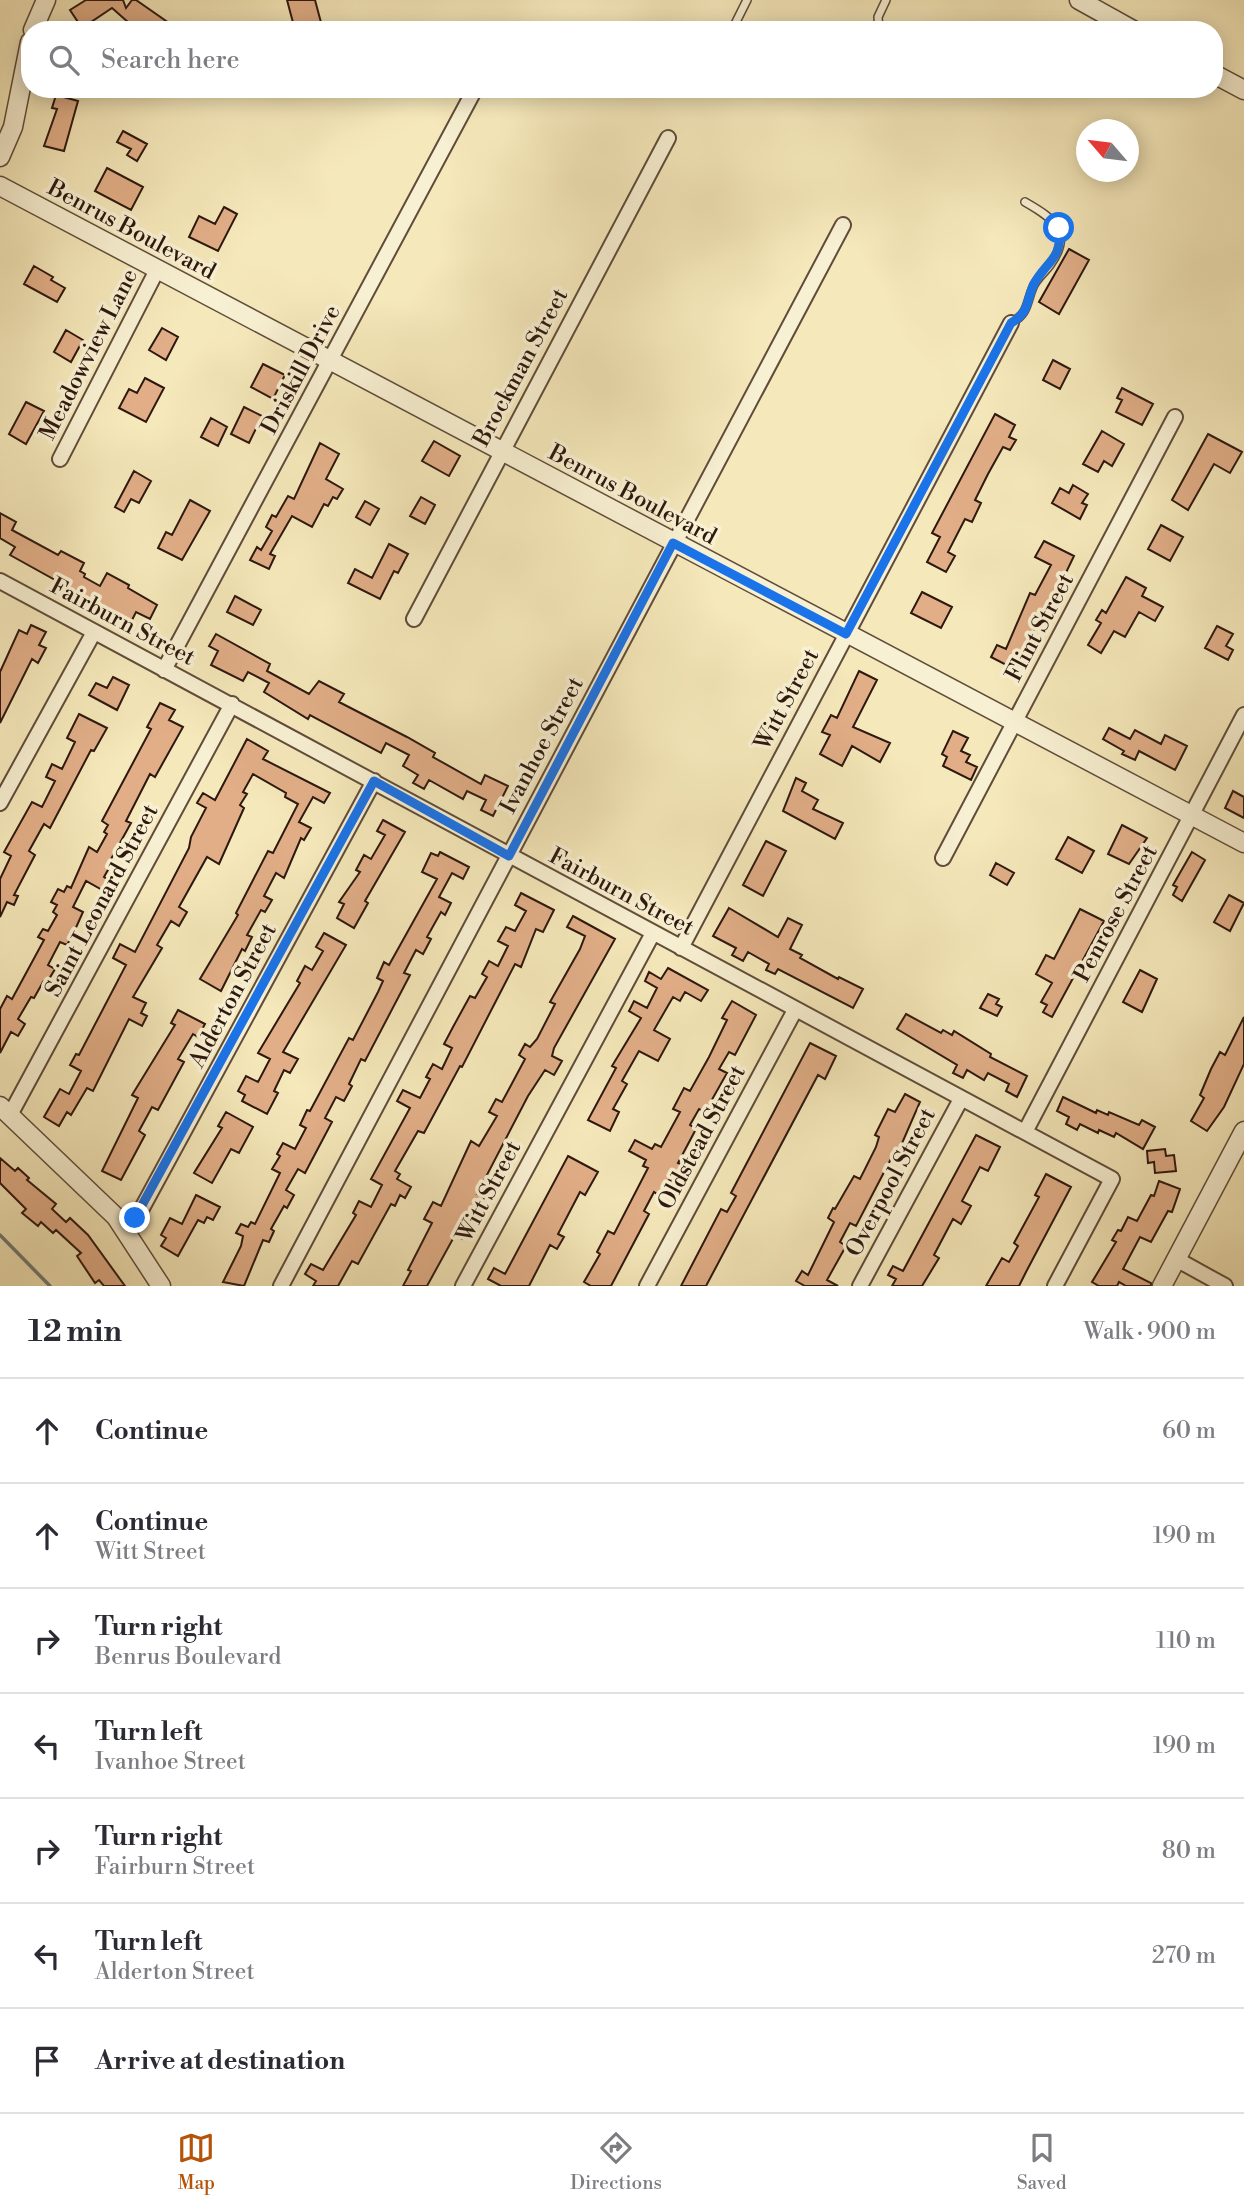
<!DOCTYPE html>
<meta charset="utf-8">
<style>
body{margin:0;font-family:"Libre Bodoni",serif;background:#f2f2f3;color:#2b2b33}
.compass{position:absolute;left:1076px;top:119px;width:63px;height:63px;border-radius:50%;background:#fff;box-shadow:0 4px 18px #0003;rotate:298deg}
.stop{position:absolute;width:21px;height:21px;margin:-16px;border:5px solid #1a73e8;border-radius:50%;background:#fff}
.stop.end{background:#1a73e8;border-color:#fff;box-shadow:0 2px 7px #0008}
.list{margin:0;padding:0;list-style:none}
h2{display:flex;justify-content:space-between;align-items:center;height:91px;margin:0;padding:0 28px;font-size:30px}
h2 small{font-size:23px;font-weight:400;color:#7c7c81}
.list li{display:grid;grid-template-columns:46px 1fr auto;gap:21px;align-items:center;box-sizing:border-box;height:105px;padding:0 28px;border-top:2px solid #e1e1e2}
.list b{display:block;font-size:26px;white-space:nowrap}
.list p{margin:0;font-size:23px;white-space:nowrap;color:#7c7c81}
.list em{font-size:23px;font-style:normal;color:#7c7c81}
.icon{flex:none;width:38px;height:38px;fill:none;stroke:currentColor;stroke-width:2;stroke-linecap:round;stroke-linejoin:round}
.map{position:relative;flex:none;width:1244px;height:1286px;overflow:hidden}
.search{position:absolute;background:#fff;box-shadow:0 4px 18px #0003;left:21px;right:21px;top:21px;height:77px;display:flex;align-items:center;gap:18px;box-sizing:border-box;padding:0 24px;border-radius:28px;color:#7c7c81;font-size:26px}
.sheet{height:826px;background:#fff}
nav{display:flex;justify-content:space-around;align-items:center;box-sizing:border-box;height:98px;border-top:2px solid #e1e1e2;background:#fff;font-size:19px;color:#7c7c81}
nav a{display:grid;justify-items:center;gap:4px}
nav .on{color:#b45309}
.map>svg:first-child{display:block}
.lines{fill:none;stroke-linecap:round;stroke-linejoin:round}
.stream{stroke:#717c74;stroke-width:3.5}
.building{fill:#e1ae87;stroke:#2d180f;stroke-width:2}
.service-casing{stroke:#5f4c3a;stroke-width:10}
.minor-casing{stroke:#5f4c3a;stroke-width:18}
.tertiary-casing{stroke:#5f4c3a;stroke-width:21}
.service{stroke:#f8f0d2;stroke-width:7}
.minor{stroke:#f8f0d2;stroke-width:14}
.tertiary{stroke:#f8f0d2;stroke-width:18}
.route{stroke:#1a73e8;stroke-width:9}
.labels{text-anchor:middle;stroke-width:7;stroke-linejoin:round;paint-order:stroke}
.street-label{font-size:23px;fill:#2d180f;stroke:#f8f0d2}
</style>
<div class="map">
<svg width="1244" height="1286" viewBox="0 0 1244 1286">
<rect width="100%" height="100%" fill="#f5e8ba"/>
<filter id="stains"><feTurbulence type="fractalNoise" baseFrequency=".00286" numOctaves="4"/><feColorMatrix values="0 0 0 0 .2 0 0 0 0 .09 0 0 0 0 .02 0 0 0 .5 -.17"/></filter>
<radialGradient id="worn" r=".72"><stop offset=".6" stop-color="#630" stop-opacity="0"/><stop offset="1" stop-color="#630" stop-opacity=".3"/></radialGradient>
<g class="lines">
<path class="stream" d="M0 1235 50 1286"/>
</g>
<path class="building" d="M86 0H123L126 8 132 0H136L179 30H137L112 8 82 28 70 10Z
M287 0H315L323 30H295Z
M56 95 78 101 64 151 44 146 57 109 52 108Z
M123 131 147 144 137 161 127 155 131 149 117 142Z
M107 168 143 187 131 210 95 191Z
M224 207 237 214 218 251 189 237 199 216 215 224Z
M1069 249 1089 260 1059 314 1039 302Z
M34 266 53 277 51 280 65 288 57 302 24 284Z
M162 328 178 337 166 360 149 350Z
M66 330 83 340 71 362 54 352Z
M1053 360 1070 369 1060 389 1043 380Z
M263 364 285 375 273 399 251 387Z
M145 378 164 388 146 422 119 408 129 389 137 393Z
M1122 388 1153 404 1142 425 1116 412 1122 400 1117 398Z
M26 402 44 411 26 444 9 434Z
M244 407 262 416 249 443 231 434Z
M995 414 1015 425 1009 437 1016 440 1010 450 1003 447 988 474 975 500 981 503 972 522 965 519 948 552 955 556 946 572 927 562 940 537 932 533Z
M211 418 227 427 218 446 201 437Z
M1102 431 1124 444 1112 466 1104 461 1098 472 1083 464Z
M1208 434 1242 452 1230 473 1214 464 1188 510 1172 500Z
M434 441 460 456 449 476 422 461Z
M320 443 339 454 326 479 343 489 337 499 333 497 328 506 324 504 312 527 292 516 270 554 275 556 269 569 250 560 257 547 261 550 272 531 266 527 272 515 276 517 288 496 294 499Z
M134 471 151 481 139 503 131 499 124 512 115 507Z
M1073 485 1088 494 1082 503 1087 505 1080 519 1052 503 1060 488 1069 493Z
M421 497 435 505 425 524 410 516Z
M190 500 210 511 182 560 158 548 166 532 172 535Z
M365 501 379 509 370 525 356 517Z
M0 513 16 522 12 530 58 555 61 551 84 563 80 571 85 574 84 577 100 586 107 573 129 585 128 588 157 605 150 619 136 612 131 622 10 555 15 547 0 538Z
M1161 525 1183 537 1170 561 1148 549Z
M1044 541 1074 556 1060 585 1064 587 1057 600 1051 597 1014 669 991 657 997 645 1006 649 1030 593 1035 595 1051 565 1035 557Z
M389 544 408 554 398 573 394 571 380 599 348 583 355 569 372 578Z
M1126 577 1146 588 1142 596 1163 607 1155 621 1139 612 1125 637 1114 631 1101 653 1088 645 1101 623 1096 620 1102 610 1106 613Z
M922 592 952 607 941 628 911 613Z
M235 596 261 610 253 625 227 612Z
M31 625 46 632 39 645 46 648 38 663 32 659 0 723V672L19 630 27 634Z
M1217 626 1233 634 1226 646 1233 650 1228 660 1205 648Z
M216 634 270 664 267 671 309 694 319 681 344 694 339 702 407 737 435 753 433 757 481 784 485 775 508 786 493 816 481 810 486 800 467 791 463 799 429 780 424 789 413 783 418 775 403 766 409 755 386 743 381 753 310 715 308 719 264 692 269 683 248 672 243 681 211 665 218 651 209 646Z
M859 671 877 680 853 727 890 743 880 762 852 746 842 766 820 754 830 735 822 732 831 715 837 718Z
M113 677 129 685 117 710 89 695 96 683 107 688Z
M160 703 175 710 169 720 183 727 155 777 150 774 126 821 131 823 111 859 113 861 104 877 110 881 104 891 86 881 73 907 83 912 74 932 67 945 60 942 48 965 55 969 46 984 43 982 34 998 31 997 18 1019 25 1024 18 1036 11 1032 0 1053V1009L7 996 12 999 44 940 38 937 43 929 48 931 57 915 53 912 57 905 51 902 58 889 64 892 67 886 71 888 89 847 97 852 107 834 104 832 108 825 102 821 151 729 147 727Z
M79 714 107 728 94 751 91 750 50 828 44 824 29 851 35 855 14 895 18 896 14 905 7 902 0 917V879L11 856 4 852 32 802 42 807 55 781 46 777 52 764 62 769 75 742 67 738Z
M1109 728 1130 739 1135 730 1161 744 1165 735 1187 746 1175 770 1139 751 1135 760 1122 754 1124 751 1103 739Z
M953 731 968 738 961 751 970 755 966 762 977 767 971 780 943 766 947 757 942 754Z
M247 739 268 751 263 759 330 793 324 803 313 797 299 822 311 828 304 840 301 838 284 878 276 873 264 896 272 900 265 912 261 910 247 935 252 937 245 951 242 949 221 991 200 979 238 915 236 913 268 851 273 853 298 804 285 797 286 793 253 774 243 792 247 794 240 805 244 808 219 864 207 857 179 907 187 912 179 926 171 921 157 945 162 948 133 997 146 1003 141 1013 147 1016 142 1026 129 1019 93 1091 87 1088 71 1115 67 1112 59 1126 44 1117 60 1089 69 1094 81 1071 70 1065 76 1054 79 1055 126 965 113 958 120 944 135 952 189 848 191 837 206 808 197 803 203 793 215 800Z
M796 778 806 783 802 791 818 800 813 809 843 823 835 839 783 811Z
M1233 791 1244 797V818L1225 808Z
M383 820 405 832 365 901 368 903 354 928 337 918 344 904 339 902 360 872 356 870 364 855 371 859 385 835 377 831Z
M1122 825 1147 838 1129 864 1108 854Z
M1068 837 1094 851 1082 873 1056 859Z
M766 841 786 851 763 896 743 885Z
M440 852 469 867 463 879 452 873 439 897 451 903 445 915 441 912 427 937 431 939 423 954 416 950 404 973 410 975 365 1061 361 1059 349 1084 352 1086 344 1101 336 1097 325 1118 332 1122 305 1173 298 1169 286 1190 294 1195 287 1208 284 1206 271 1229 274 1231 269 1242 263 1240 244 1286 223 1282 241 1246 243 1236 236 1233 241 1224 248 1227 251 1222 255 1224 280 1173 272 1169 280 1156 277 1154 283 1143 295 1149 306 1128 300 1125 307 1110 310 1111 349 1038 353 1040 378 992 383 981 377 978 384 962 389 965 437 879 422 872 431 853 438 856Z
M1192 852 1205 860 1182 901 1173 895 1177 887 1173 885Z
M996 863 1014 873 1007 885 990 875Z
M521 893 554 910 543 932 536 929 521 967 515 964 462 1067 460 1066 424 1133 418 1131 395 1171 400 1174 397 1179 411 1187 405 1198 400 1195 395 1206 391 1204 358 1264 352 1261 338 1286H313L316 1281 305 1274 311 1264 323 1270 356 1215 353 1213 359 1201 371 1207 382 1185 371 1179 410 1108 397 1101 403 1090 420 1098 430 1079 426 1077 433 1064 442 1069 452 1048 444 1044 453 1027 470 996 475 998 487 977 482 974 489 961 498 966 508 946 498 941 506 927 515 931 526 911 515 905Z
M1229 895 1244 903 1230 931 1214 922Z
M729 908 778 937 788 918 802 925 790 949 802 955 800 958 838 979 839 977 863 989 853 1008 778 969 775 974 766 970 769 964 748 952 743 961 732 955 736 948 713 936Z
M1080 909 1104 921 1052 1017 1043 1012 1047 1005 1041 1002 1052 983 1036 974 1046 955 1054 959Z
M573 916 615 939 554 1048 552 1056 562 1061 554 1075 545 1070 528 1096 477 1194 484 1198 478 1211 472 1208 463 1225 468 1228 462 1239 455 1235 427 1286H403L411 1271 408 1270 432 1223 424 1219 433 1202 441 1206 471 1141 479 1146 497 1116 489 1112 496 1099 502 1102 525 1059 519 1055 525 1044 530 1047 537 1039 555 1004 550 1002 580 949 585 936 567 927Z
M324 933 346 945 283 1052 298 1059 290 1073 284 1070 274 1091 278 1093 267 1114 242 1101 245 1095 238 1091 246 1076 258 1082 270 1059 258 1053 300 983 297 981 305 966 312 970 323 951 316 947Z
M668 968 708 990 701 1001 685 992 680 1001 673 997 654 1030 670 1039 658 1061 639 1051 622 1081 627 1084 613 1109 619 1112 610 1131 588 1120 616 1068 612 1066 641 1018 629 1011 634 1001 647 1008 657 988 645 981 649 972 661 979Z
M1140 970 1157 979 1142 1012 1123 1002Z
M988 994 999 999 996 1004 1002 1007 997 1016 980 1008Z
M732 1001 756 1015 735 1055 729 1052 719 1069 727 1073 705 1112 699 1109 690 1125 696 1129 678 1163 683 1165 673 1182 669 1180 660 1196 654 1192 644 1211 649 1214 611 1286H591L584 1282 600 1254 597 1252 608 1231 614 1234 648 1168 643 1166 646 1160 629 1151 635 1140 652 1149 655 1144 661 1147 680 1112 673 1109 684 1088 690 1091 709 1057 727 1020 722 1018Z
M178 1010 205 1024 198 1037 193 1034 178 1059 184 1062 158 1110 152 1107 139 1131 145 1135 121 1180 102 1171 138 1098 132 1095 175 1025 171 1023Z
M906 1014 941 1033 943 1030 952 1035 954 1031 991 1054 990 1057 1027 1076 1017 1097 1006 1091 1009 1084 988 1073 984 1080 967 1070 963 1078 953 1073 957 1065 897 1029Z
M1244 1017V1064L1224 1107 1207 1131 1191 1121 1204 1098 1200 1095 1211 1069 1220 1052 1225 1055Z
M810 1043 836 1056 825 1079 818 1075 706 1286H681L721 1209 727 1212 736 1196 731 1193Z
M905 1094 920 1102 896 1157 893 1155 856 1226 850 1223 840 1242 846 1246 827 1280 838 1286H805L796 1281 802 1271 808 1275 834 1222 828 1218 833 1208 835 1209 854 1176 860 1179 876 1147 879 1137 875 1135 888 1109 895 1112Z
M1063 1097 1096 1113 1097 1110 1108 1115 1109 1112 1139 1125 1142 1120 1155 1127 1143 1149 1116 1133 1114 1137 1099 1130 1098 1133 1080 1124 1077 1130 1066 1124 1069 1117 1057 1111Z
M226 1112 253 1127 239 1153 231 1149 212 1183 194 1173 222 1128 218 1126Z
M976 1135 1000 1147 988 1171 980 1167 962 1201 971 1206 961 1224 953 1219 934 1255 939 1258 922 1286H892L896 1279 888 1275 893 1266 903 1271Z
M1165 1149 1166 1156 1174 1155 1176 1171 1155 1173 1154 1162 1148 1163 1147 1151Z
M568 1156 598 1172 585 1195 580 1192 558 1234 564 1237 557 1249 550 1245 529 1286H501L488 1279 494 1268 505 1274Z
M0 1158 15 1171 18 1168 29 1178 27 1180 56 1204 52 1209 66 1222 70 1218 88 1235 125 1286H104L99 1280 95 1283 77 1256 81 1253 56 1230 53 1233 41 1222 38 1226 22 1213 26 1209 0 1183Z
M1046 1174 1071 1187 1026 1272 1019 1286H986L1002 1258 1009 1262 1018 1246 1014 1243 1039 1197 1035 1195Z
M1159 1181 1180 1189 1172 1212 1168 1211 1151 1242 1140 1237 1123 1269 1151 1283V1286H1126L1119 1282 1117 1286H1099L1092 1282 1116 1242 1112 1240 1118 1230 1121 1231 1128 1217 1137 1221 1151 1195 1154 1196Z
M196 1195 220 1207 213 1220 207 1217 204 1223 198 1220 178 1256 161 1246 166 1238 161 1235 170 1218 182 1224Z"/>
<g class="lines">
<g class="service-casing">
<path id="service" d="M732 30 747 0
M879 30 878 17 886 0
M1011 323C1029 313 1026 303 1033 287 1036 279 1045 272 1050 265 1074 232 1053 218 1025 202"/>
</g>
<g class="minor-casing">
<path id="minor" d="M60 459 157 270
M0 581 1112 1179 1055 1286
M414 619 668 138
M164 670 475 89
M0 803 94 632
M943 858 1175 417
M681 948 1011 323
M10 1115 232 704
M1025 1132 1244 715
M123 1225 141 1210 374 781
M1176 1259 1225 1286
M281 1286 843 225
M463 1286 653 933
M647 1286 795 1010
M860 1286 961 1099"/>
</g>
<g class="tertiary-casing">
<path id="tertiary" d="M1079 0 1133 30
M33 30 46 0
M1214 74 1244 90
M0 157 13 127 30 42
M0 186 1244 843
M0 1106 116 1217 161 1286
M1162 1286 1244 1131"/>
</g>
<use href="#service" class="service"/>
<use href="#minor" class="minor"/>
<use href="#tertiary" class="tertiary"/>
</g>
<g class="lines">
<path class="route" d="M135 1218 374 781 509 856 673 543 846 634 1011 323C1029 313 1026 302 1033 286 1045 261 1063 261 1059 228"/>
</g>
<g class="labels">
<g class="street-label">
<text transform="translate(132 229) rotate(28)" y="8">Benrus Boulevard</text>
<text transform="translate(88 354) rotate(-63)" y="8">Meadowview Lane</text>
<text transform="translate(520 367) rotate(-62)" y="8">Brockman Street</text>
<text transform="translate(300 369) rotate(-62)" y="8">Driskill Drive</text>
<text transform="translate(633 494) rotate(28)" y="8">Benrus Boulevard</text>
<text transform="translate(123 621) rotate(28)" y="8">Fairburn Street</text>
<text transform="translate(1039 627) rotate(-62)" y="8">Flint Street</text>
<text transform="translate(786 699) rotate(-62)" y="8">Witt Street</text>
<text transform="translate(541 745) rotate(-62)" y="8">Ivanhoe Street</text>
<text transform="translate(622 891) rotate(28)" y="8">Fairburn Street</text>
<text transform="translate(101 900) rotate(-62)" y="8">Saint Leonard Street</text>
<text transform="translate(1115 913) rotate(-62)" y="8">Penrose Street</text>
<text transform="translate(232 995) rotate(-62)" y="8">Alderton Street</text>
<text transform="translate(701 1137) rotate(-62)" y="8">Oldstead Street</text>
<text transform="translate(890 1182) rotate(-62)" y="8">Overpool Street</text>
<text transform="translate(488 1191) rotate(-62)" y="8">Witt Street</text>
</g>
</g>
<rect width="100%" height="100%" filter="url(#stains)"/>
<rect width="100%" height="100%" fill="url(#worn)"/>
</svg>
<svg class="compass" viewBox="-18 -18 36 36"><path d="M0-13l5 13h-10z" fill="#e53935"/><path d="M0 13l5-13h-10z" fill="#7c7c81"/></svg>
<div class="stop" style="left:1059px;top:228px"></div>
<div class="stop end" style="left:135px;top:1218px"></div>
<div class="search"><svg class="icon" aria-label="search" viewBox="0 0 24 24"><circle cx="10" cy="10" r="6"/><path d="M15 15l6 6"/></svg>Search here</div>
</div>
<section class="sheet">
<h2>12 min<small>Walk · 900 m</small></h2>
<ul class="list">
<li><svg class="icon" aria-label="ahead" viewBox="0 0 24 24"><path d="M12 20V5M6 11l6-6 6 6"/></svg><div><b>Continue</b></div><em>60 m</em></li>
<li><svg class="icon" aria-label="ahead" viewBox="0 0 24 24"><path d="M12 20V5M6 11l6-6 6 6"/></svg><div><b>Continue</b><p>Witt Street</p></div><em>190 m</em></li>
<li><svg class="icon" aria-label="right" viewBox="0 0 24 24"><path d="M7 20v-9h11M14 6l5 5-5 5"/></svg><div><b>Turn right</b><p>Benrus Boulevard</p></div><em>110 m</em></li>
<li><svg class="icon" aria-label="left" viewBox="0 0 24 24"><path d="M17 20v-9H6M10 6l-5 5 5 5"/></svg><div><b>Turn left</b><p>Ivanhoe Street</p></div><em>190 m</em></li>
<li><svg class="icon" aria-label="right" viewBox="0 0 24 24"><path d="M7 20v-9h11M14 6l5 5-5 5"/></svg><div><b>Turn right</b><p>Fairburn Street</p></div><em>80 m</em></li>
<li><svg class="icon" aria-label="left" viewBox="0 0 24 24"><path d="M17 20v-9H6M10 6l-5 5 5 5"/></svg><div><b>Turn left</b><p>Alderton Street</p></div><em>270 m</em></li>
<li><svg class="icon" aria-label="arrive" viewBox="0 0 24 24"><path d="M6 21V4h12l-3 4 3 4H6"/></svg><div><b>Arrive at destination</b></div></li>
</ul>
</section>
<nav>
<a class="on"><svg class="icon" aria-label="map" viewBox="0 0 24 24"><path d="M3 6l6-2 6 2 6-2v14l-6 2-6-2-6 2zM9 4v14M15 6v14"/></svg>Map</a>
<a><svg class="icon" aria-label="directions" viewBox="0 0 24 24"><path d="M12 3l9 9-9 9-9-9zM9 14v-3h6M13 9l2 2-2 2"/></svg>Directions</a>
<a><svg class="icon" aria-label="saved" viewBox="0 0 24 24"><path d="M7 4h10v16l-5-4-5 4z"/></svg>Saved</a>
</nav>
